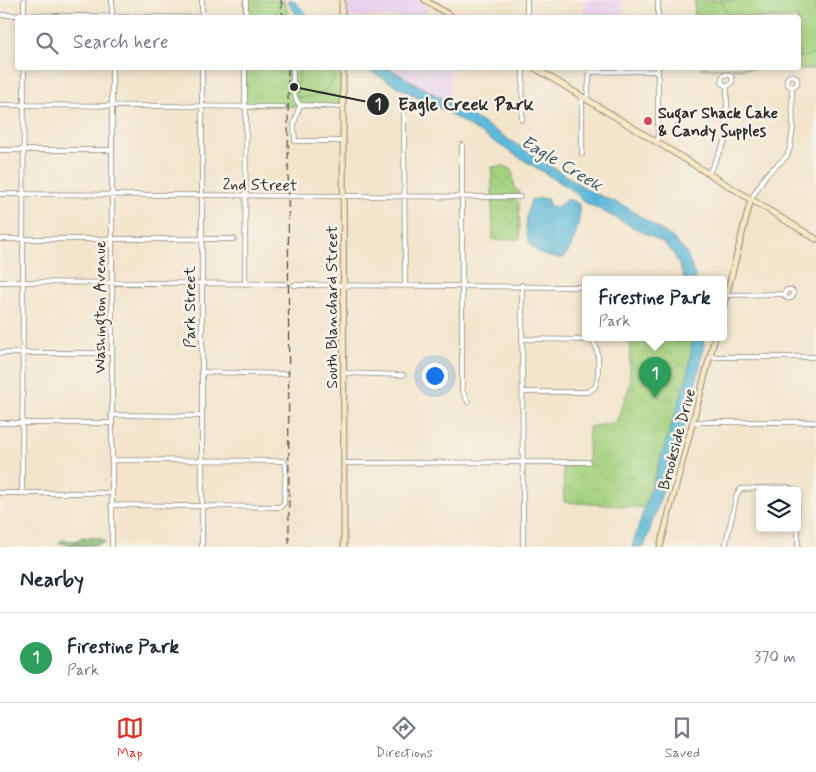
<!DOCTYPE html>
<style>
body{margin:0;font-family:Mynerve,sans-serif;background:#f2f2f3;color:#1f2937}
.controls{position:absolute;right:15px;bottom:15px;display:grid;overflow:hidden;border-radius:5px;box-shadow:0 2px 8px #0003}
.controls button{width:45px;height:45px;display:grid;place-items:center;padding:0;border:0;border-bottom:1px solid #e0e1e3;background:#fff;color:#1f2937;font:25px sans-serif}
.you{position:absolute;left:434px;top:375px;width:18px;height:18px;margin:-12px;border:4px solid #fff;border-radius:50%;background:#1a73e8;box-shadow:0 0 0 8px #1a73e833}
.badge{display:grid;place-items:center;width:32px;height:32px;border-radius:50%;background:#d93025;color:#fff;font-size:16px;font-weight:700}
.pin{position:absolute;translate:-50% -41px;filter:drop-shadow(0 1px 2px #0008)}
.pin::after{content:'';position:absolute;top:26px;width:18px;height:15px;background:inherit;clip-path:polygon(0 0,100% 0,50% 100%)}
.popup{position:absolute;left:582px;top:276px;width:145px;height:65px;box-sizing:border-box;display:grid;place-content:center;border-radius:5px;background:#fff;filter:drop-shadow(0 1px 4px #0005);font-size:16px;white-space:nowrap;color:#747a83}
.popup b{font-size:19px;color:#1f2937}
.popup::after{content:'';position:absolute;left:50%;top:100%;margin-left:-10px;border:10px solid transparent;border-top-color:#fff}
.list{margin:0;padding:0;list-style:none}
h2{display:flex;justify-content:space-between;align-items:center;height:65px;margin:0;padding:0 20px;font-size:21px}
h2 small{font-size:16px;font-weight:400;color:#747a83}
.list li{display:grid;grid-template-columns:32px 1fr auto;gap:15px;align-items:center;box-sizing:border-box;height:90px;padding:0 20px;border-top:1px solid #e0e1e3}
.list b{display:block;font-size:19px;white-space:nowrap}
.list p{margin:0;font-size:16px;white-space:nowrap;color:#747a83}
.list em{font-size:16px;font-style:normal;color:#747a83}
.icon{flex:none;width:28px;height:28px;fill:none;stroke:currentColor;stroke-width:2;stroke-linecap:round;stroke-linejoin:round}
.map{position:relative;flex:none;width:816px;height:547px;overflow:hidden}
.search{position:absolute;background:#fff;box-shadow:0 2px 8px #0003;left:15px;right:15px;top:15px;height:55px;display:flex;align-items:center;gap:12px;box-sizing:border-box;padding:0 18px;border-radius:5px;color:#747a83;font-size:19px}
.sheet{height:155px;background:#fff}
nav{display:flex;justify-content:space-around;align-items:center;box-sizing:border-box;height:70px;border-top:1px solid #e0e1e3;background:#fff;font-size:14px;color:#747a83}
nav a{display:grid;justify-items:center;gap:2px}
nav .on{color:#d93025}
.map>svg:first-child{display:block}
.built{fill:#e9d2ed}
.grass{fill:url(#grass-dots);stroke:#677e54}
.forest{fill:url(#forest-firs);stroke:#566f4c}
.park{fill:url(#park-crowns);stroke:#677e54}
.pitch{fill:#a3d17e;stroke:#677e54}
.water{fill:url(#water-ripples);stroke:#447282}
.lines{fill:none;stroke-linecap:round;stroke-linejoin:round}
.street-casing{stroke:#8e887c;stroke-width:5.5}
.secondary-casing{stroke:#8e887c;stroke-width:7}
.street{stroke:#fff;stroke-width:4}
.secondary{stroke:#f8e8c3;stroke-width:5}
.rail{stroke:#2b2b2b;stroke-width:1;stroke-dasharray:8 4;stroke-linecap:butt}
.poi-dot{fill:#d1495b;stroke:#f7f3e8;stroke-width:2}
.labels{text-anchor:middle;stroke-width:5;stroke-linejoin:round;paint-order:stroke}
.poi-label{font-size:16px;font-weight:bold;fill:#2b2b2b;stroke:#f7f3e8;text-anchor:start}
.street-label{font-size:16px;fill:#2b2b2b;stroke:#f7f3e8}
.water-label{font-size:18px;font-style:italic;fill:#3a5660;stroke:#f7f3e8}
.leader{fill:none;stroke:#2b2b2b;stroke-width:2}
.callout-dot{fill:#2b2b2b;stroke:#f7f3e8;stroke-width:2}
.mark-label{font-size:15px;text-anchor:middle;font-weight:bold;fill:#fff}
.callout-label{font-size:18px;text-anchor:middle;font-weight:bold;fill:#2b2b2b;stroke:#f7f3e8;stroke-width:5;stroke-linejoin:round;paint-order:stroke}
</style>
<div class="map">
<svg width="816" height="547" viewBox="0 0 816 547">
<defs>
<pattern id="grass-dots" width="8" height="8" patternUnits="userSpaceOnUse" patternTransform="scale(1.25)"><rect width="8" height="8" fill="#a3d17e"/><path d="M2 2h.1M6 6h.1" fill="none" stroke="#8cb46d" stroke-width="1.8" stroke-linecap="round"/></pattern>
<pattern id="forest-firs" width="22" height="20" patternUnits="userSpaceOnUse" patternTransform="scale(1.25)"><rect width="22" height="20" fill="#82b36d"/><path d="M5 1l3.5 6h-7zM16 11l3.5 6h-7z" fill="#6b925a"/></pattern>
<pattern id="park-crowns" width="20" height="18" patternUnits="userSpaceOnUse" patternTransform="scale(1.25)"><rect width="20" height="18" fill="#a3d17e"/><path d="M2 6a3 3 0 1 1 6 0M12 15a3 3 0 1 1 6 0" fill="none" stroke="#8cb46d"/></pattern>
<pattern id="water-ripples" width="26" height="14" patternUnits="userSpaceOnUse" patternTransform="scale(1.25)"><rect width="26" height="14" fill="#5cb9da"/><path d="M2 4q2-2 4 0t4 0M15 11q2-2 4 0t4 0" fill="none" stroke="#4c97b1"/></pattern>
</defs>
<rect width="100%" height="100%" fill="#f7f3e8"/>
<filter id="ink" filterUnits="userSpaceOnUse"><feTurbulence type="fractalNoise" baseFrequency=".02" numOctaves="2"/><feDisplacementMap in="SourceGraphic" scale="10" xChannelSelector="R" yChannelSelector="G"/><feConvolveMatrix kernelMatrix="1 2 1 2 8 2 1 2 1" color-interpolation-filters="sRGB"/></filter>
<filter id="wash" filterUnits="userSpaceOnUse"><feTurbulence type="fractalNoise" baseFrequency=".0096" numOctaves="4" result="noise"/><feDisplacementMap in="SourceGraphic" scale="20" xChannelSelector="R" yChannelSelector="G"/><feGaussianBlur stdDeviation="1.12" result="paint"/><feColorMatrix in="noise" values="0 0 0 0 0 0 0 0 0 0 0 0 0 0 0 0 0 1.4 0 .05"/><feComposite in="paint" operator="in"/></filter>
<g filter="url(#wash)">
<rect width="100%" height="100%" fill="#f2e5cc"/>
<path class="built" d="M342 0H425L426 17H342Z
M584 0H623V17H584Z
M388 68H449L451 70 449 103Z"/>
<path class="grass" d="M504 166 512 170 515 189 519 191V196H492V167Z
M515 199 519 202 520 239 493 240 492 200Z"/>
<path class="forest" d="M83 537 100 538 105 542C94 547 71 546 59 543L62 540 75 541Z"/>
<path class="park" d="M245 0H283L290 17 245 18Z
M695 0H816V69L700 68H798V18H694Z
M245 68H343V107L245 106Z
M630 337H697V351L650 508 564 502 563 462H588L589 427 616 422 630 385Z"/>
<path class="pitch" d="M721 0H816V53L799 58 798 18 729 17Z
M300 68H335C336 90 315 99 296 97Z"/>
<path class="water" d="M287 0H293L310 17H298Z
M365 68H388L462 110 590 191 628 208 673 238 687 254 696 279H685L674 254 664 243 585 202 572 190 440 108 434 107Z
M541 198 547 199 550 206 557 207 567 199 578 203C583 216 573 249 563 258 524 258 521 231 531 200Z
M693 337H703L704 347 688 415 644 547H632L688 374Z"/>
</g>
<g filter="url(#ink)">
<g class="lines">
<g class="street-casing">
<path id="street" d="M0 15 225 18
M24 18V0
M112 18V0
M202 18V0
M246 18V0
M527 18V0
M658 18V0
M112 68V547
M293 68C293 80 291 96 300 105L294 124 295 141H343
M658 68V142
M721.5 80a5.5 5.5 0 1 1 11 0a5.5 5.5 0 1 1-11 0Z
M786.5 81a5.5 5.5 0 1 1 11 0a5.5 5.5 0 1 1-11 0Z
M582 96V154
M587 99 590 72 658 71
M0 105 284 107
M300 105 343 107
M245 106V68
M404 110 405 285
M522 120 523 68
M462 145V390L468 402
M0 150H112
M709 173 727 138V86
M0 194 520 197
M751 199 766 175 787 156 790 148 793 128 792 87
M0 239H234
M0 282 285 284
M245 284 246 106
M294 285 586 287
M522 285 523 547
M784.5 294a4.5 4.5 0 1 1 9 0a4.5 4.5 0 1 1-9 0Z
M726 295 785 294
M523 339 591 340C601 347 599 376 595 387L588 392H523
M0 353H111
M710 357H816
M201 372 286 374
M343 373 403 375
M111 415 201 416
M693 422H816
M0 423H111
M111 460 284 461 286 466 284 503 280 507 111 505
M344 463 589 462
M0 493H111
M22 493 24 68
M797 496 798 547
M202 547V68
M725 547 737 494 741 489 788 487 795 491"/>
</g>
<g class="secondary-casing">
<path id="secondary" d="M342 0V18
M425 0 454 18
M343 68 344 547
M535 68 816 239
M724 305 751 199
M660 547 715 337"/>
</g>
<use href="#street" class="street"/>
<use href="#secondary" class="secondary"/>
<path class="rail" d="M281 0 283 18
M288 68 289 547"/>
</g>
</g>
<circle class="poi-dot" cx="648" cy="121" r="5"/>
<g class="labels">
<g class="poi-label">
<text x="658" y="118">Sugar Shack Cake<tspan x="658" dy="18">&amp; Candy Supples</tspan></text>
</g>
<g class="street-label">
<text transform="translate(260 184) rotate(1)" y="6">2nd Street</text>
<text transform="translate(99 307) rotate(-90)" y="6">Washington Avenue</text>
<text transform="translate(189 307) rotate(-90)" y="6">Park Street</text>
<text transform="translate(331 307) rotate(-90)" y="6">South Blanchard Street</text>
<text transform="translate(676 439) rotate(-75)" y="6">Brookside Drive</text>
</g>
<g class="water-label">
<text transform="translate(562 163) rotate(31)" y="6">Eagle Creek</text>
</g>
</g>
<path class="leader" d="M294 87L378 104"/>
<g class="callout-dot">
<circle cx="294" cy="87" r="5"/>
<circle cx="378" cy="104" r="12"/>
</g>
<g class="mark-label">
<text x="378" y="109">1</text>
</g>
<g class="callout-label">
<text x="466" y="110">Eagle Creek Park</text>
</g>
</svg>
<div class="controls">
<button><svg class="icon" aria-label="layers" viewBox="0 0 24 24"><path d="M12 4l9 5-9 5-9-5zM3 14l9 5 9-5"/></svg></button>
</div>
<div class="you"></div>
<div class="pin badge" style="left:655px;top:398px;background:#2e9e5b">1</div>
<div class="popup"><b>Firestine Park</b>Park</div>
<div class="search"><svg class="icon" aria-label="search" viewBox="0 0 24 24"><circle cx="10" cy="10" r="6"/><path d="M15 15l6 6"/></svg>Search here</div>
</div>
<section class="sheet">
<h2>Nearby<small></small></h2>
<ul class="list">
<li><span class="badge" style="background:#2e9e5b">1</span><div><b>Firestine Park</b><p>Park</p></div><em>370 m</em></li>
</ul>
</section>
<nav>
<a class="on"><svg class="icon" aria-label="map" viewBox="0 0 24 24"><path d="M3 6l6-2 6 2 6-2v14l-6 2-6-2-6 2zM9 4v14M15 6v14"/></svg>Map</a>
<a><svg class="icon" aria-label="directions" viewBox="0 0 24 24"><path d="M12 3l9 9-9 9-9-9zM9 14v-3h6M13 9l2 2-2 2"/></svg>Directions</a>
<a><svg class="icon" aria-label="saved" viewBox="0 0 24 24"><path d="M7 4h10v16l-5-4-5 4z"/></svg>Saved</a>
</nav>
